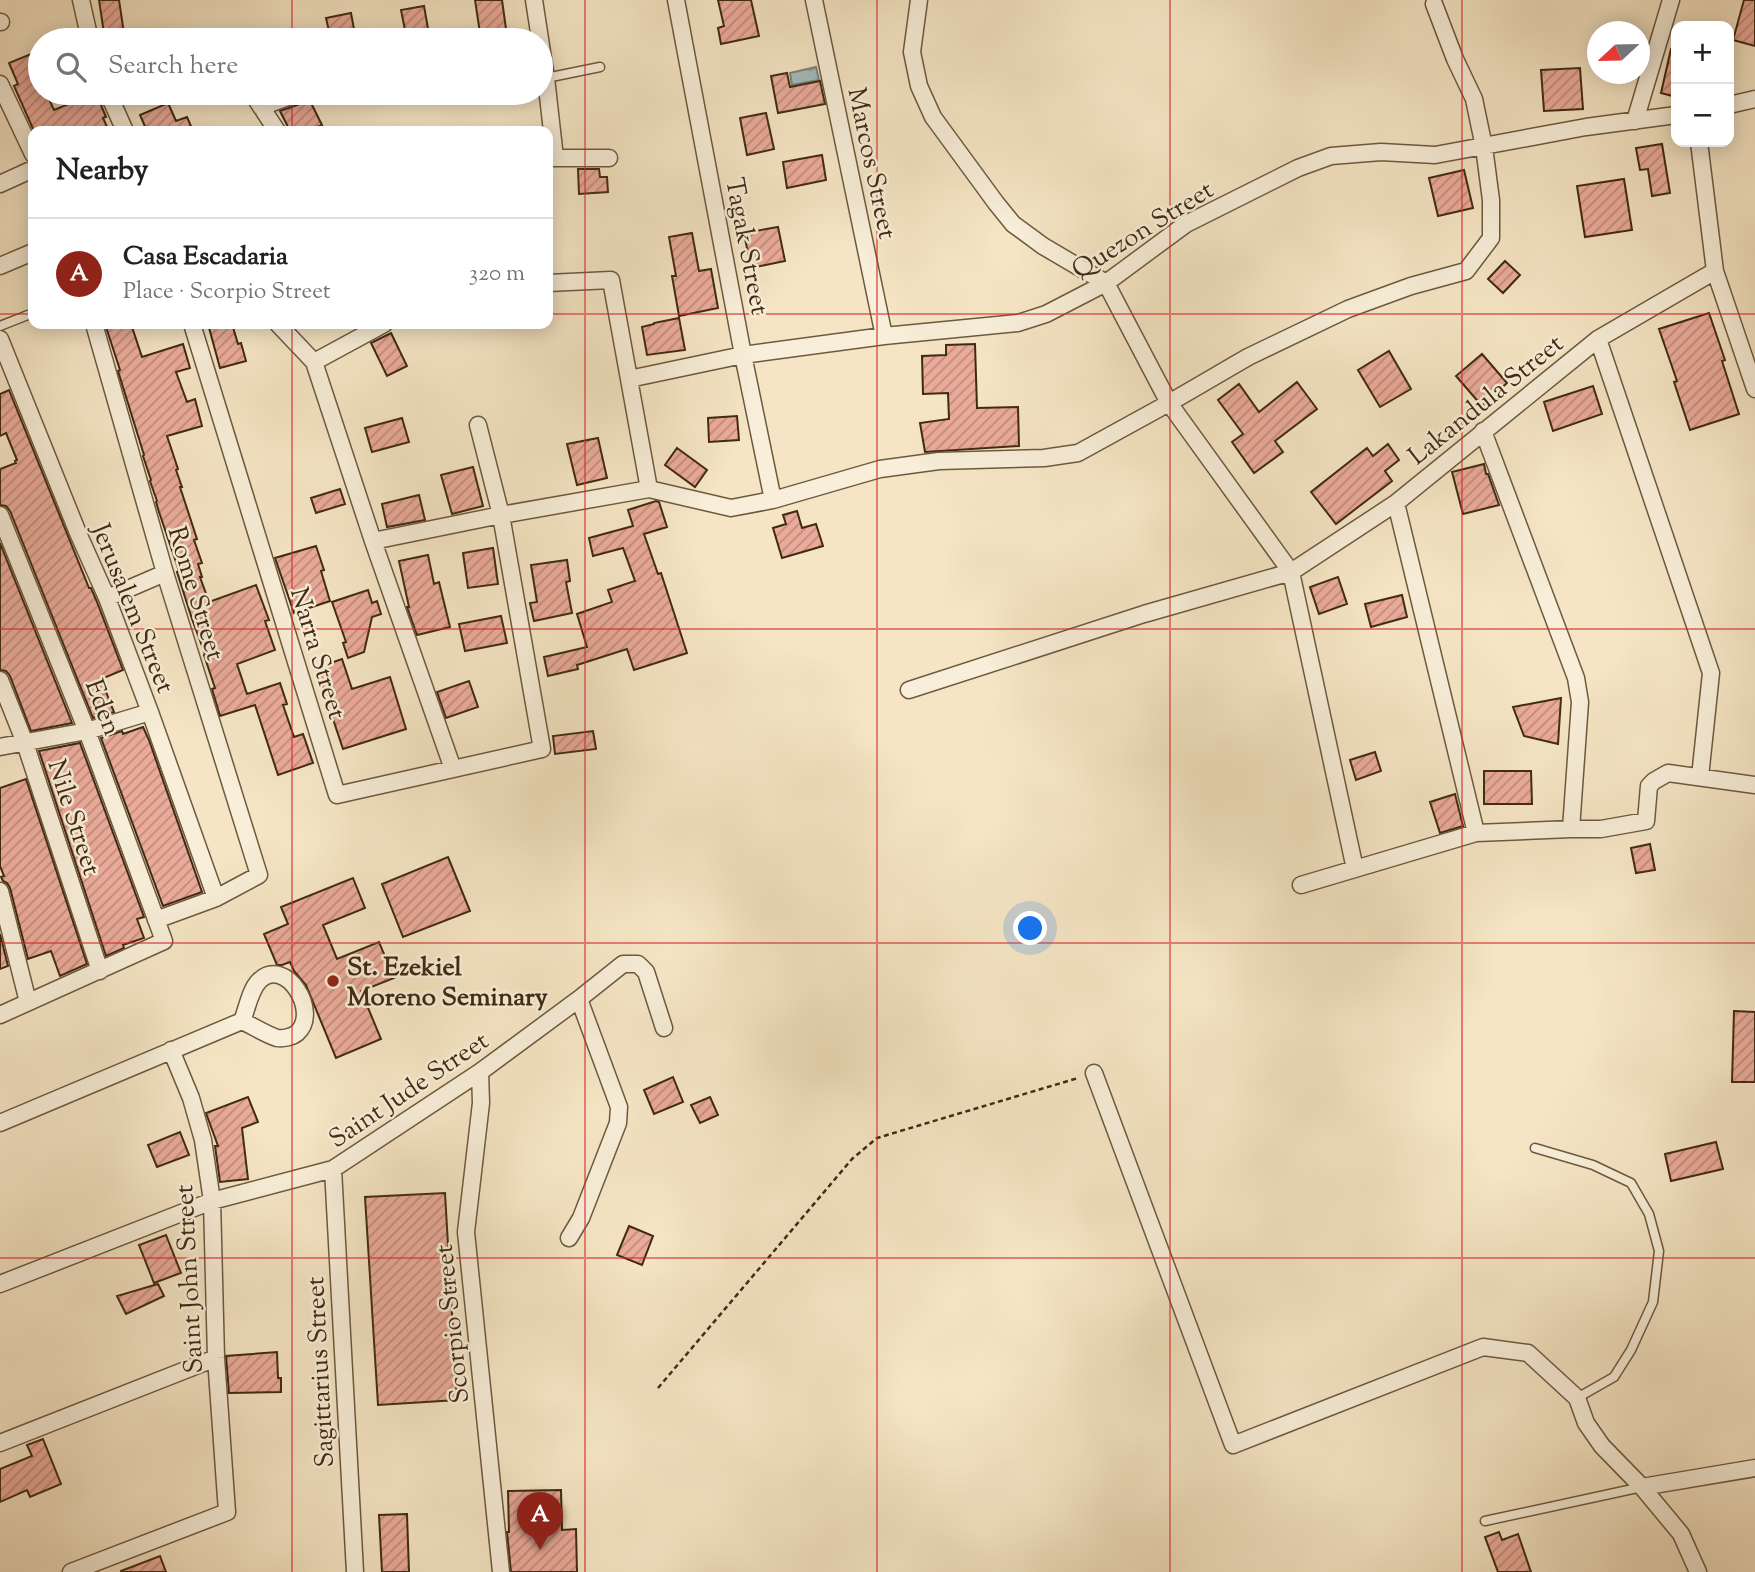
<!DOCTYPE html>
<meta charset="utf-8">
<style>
body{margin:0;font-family:"Sorts Mill Goudy",serif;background:#f6f6f6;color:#202124}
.controls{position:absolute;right:21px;top:21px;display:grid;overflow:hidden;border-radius:14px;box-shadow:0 4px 18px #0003}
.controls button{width:63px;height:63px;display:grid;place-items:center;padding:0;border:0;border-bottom:2px solid #e0e0e0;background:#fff;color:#202124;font:35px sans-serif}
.compass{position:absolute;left:1587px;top:21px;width:63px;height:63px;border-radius:50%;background:#fff;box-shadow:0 4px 18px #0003;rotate:248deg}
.you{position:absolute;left:1031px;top:929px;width:24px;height:24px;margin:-18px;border:5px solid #fff;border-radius:50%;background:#1a73e8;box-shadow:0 0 0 10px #1a73e833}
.badge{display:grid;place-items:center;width:46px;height:46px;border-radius:50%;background:#8f2418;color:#fff;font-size:23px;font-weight:700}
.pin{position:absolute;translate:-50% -58px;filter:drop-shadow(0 2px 4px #0008)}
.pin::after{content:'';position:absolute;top:37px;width:24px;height:21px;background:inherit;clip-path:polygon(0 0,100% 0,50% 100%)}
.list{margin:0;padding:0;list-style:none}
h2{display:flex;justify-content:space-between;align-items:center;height:91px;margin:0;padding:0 28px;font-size:30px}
h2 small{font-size:23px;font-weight:400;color:#757577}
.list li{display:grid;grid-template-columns:46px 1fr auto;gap:21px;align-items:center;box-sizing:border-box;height:112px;padding:0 28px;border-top:2px solid #e0e0e0}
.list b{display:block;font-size:26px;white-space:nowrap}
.list p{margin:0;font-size:23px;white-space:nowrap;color:#757577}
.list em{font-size:23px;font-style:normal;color:#757577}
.icon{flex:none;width:38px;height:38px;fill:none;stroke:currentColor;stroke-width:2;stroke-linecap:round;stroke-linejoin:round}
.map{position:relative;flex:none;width:1755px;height:1572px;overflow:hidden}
.search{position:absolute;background:#fff;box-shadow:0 4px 18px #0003;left:28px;top:28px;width:525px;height:77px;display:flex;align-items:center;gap:18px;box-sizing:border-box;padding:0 24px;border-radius:38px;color:#757577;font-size:26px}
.panel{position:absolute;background:#fff;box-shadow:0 4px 18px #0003;left:28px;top:126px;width:525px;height:203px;border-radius:14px}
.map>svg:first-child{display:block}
.water{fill:url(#water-ripples);stroke:#7b827a;stroke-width:2}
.building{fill:url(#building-hatch);stroke:#402a12;stroke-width:2}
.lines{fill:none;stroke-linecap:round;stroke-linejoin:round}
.lane-casing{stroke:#6d593e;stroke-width:11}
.street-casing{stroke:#6d593e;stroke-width:19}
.path{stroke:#402a12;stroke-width:2.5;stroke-dasharray:5 3.5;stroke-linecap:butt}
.lane{stroke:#f8eed9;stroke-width:8}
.street{stroke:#f8eed9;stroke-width:16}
.grid{fill:none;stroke:#d62828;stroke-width:2;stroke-opacity:0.55}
.poi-dot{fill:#8f2418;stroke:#f8eed9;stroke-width:2.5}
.labels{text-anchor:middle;stroke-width:5;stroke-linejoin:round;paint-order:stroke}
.street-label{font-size:26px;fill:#402a12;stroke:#f8eed9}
.poi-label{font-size:26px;font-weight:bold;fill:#402a12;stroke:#f8eed9;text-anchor:start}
</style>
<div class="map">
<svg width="1755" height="1572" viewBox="0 0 1755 1572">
<defs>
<pattern id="water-ripples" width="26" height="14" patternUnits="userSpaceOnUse" patternTransform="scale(1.75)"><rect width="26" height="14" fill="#a2bcbf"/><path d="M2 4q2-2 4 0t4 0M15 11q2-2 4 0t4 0" fill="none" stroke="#85999a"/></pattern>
<pattern id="building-hatch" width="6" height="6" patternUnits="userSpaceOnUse" patternTransform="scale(1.75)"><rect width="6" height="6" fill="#ebab9a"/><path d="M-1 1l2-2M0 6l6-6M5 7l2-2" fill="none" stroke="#c08b7c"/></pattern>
</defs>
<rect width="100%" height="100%" fill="#f5e5c4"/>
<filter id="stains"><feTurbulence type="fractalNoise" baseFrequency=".00286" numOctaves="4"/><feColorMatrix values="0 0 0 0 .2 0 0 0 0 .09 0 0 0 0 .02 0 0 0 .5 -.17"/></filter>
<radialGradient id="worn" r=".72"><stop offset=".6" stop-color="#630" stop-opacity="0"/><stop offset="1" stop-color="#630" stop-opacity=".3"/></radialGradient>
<path class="water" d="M816 67 819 80 792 85 790 73Z"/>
<path class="building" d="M99 0H119L125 40H105Z
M475 0H502L506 29 480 33Z
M718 0H751L759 36 721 44 718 28 724 26Z
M1744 0H1755V46L1733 40Z
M424 6 430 40H407L401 10Z
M351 13 356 40H331L326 18Z
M1671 49 1676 50V97L1661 93Z
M31 54 39 73 40 93H46L54 110 96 93 106 117 103 118 109 131H34L14 86 18 84 9 63Z
M1580 68 1583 109 1544 111 1541 70Z
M787 73 790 87 820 81 825 104 778 113 771 76Z
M308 97 322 125 308 131H290L280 111 303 103Z
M168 103 176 121 187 117 193 131H147L140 115Z
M766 113 774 149 747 155 740 118Z
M1662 144 1670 193 1652 196 1648 169 1640 170 1636 148Z
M822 155 826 180 787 188 783 162Z
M578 169H599L600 177H607L608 192 579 194Z
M1464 170 1473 208 1438 216 1429 178Z
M1624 179 1632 230 1585 237 1577 186Z
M778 227 785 261 751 268 744 233Z
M692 233 699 271 711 269 718 308 679 316 672 276H676L669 237Z
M1505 261 1520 275 1503 293 1488 279Z
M1709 313 1725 360 1722 361 1739 414 1690 430 1674 382 1677 381 1659 329Z
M679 318 685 350 647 355 642 327 654 324V323Z
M105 324H131L142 357 183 344 190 368 176 372 187 402 195 399 202 426 167 436 178 469 176 470 182 487H180L197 539 194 540 202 563 198 564 202 577H200L209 602 256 585 269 620 265 621 275 650 237 664 247 694 280 683 287 704 283 705 294 737 303 734 313 763 278 775 255 705 220 716 212 689 215 688 204 655 205 654 192 619 177 572 179 571 159 512 156 502 157 501 150 481 151 480 143 456 144 455 118 371 120 370Z
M208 324H232L238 344 241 343 246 361 220 368Z
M391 333 407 366 387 376 371 343Z
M975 344 977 408 1018 407 1019 446 925 452 920 423 949 419 948 393 923 394 922 356 946 355V345Z
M1389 351 1411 389 1380 407 1358 370Z
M1482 354 1507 383 1482 406 1456 376Z
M1297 382 1317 409 1275 441 1283 452 1254 473 1232 442 1243 434 1218 400 1239 384 1259 412Z
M1593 386 1602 414 1553 431 1544 402Z
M9 390 89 588H91L97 602 123 670 101 679 114 712 93 718 10 511 6 506 0 505V469L16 463 15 461 17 460 6 433 0 436V394Z
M737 416 739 440 709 442 708 418Z
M402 418 409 442 372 452 365 428Z
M598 438 607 478 577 485 567 444Z
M1388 444 1399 460 1385 471 1392 481 1336 524 1311 492 1367 448 1373 456Z
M677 448 707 470 695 487 665 465Z
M1484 464 1486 474H1488L1499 505 1463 514 1452 472Z
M473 467 483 506 452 514 441 475Z
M340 489 345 504 316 513 311 498Z
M419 495 425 520 387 527 382 504Z
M656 501 659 502 667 527 644 534 658 574 661 573 687 653 634 670 627 649 577 665 578 669 548 676 544 657 587 647 577 614 612 602 608 590 635 581 623 548 593 556 589 538 633 526 628 510Z
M797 511 802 528 816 524 823 546 782 558 773 528 786 524 783 515Z
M0 543 72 723 31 731 10 676 6 671 0 670Z
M316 546 324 570 321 571 330 601 294 613 275 558Z
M493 548 498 584 468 588 463 553Z
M428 555 434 584 439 582 450 627 417 635 407 607H409L399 561Z
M567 560 570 581 566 582 572 613 534 621 530 603 537 602 531 565Z
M1338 577 1347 604 1319 614 1310 587Z
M368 590 372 603 377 601 381 614 372 617 364 652 348 658 343 643 346 642 332 602Z
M1402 595 1407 617 1371 627 1365 604Z
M501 616 507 643 465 651 459 624Z
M342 659 352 689 390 677 406 729 343 749 316 668Z
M469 681 478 707 446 718 437 692Z
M1561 698 1558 744 1524 736 1513 707Z
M143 727 149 740 202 892 163 906 101 738 122 731 123 734Z
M593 731 596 749 555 754 553 736Z
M80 743 144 917 137 919 144 938 123 945 124 948 106 956 39 751Z
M1375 752 1381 771 1356 780 1350 760Z
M1484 771H1531L1532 804H1484Z
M26 779 87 964 60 976 51 951 28 959 10 888 7 883 3 881 1 877 4 876 0 866V788Z
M1455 794 1463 826 1440 833 1430 802Z
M1650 844 1655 870 1636 873 1631 848Z
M448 857 470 911 403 937 382 884Z
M353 878 365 908 323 925 337 959 379 942 394 978 361 991 381 1039 336 1058 306 985 294 971 290 962 282 965H277L264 934 288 924 281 907Z
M0 934 8 966 0 969Z
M1734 1011 1755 1012V1082H1732Z
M673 1077 683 1102 654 1114 644 1090Z
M248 1097 258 1122 242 1128 248 1179 220 1182 215 1146H218L206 1113Z
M710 1097 718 1115 700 1123 691 1105Z
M180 1132 189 1155 157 1167 148 1145Z
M1716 1142 1723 1169 1671 1181 1665 1154Z
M445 1193 457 1400 378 1405 365 1197Z
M629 1226 653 1236 642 1265 617 1255Z
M166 1235 181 1273 154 1283 139 1245Z
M158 1284 164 1296 126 1314 117 1296Z
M277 1352 278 1378H281V1392L229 1393 226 1356Z
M43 1439 61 1484 30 1497 27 1490 0 1502V1469L32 1456 27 1445Z
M561 1490 562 1530 576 1529 577 1572H511L507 1532H509L508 1491Z
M407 1514 409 1572H382L379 1515Z
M1499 1532 1502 1540 1518 1534 1531 1572H1498L1485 1537Z
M160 1556 166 1572H121V1571Z"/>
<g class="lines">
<g class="lane-casing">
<path id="lane" d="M546 78 600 67
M0 326 33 313
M1535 1148 1593 1165 1631 1183 1649 1214 1659 1251 1653 1302 1631 1350 1614 1377 1577 1398
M1485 1521 1642 1487"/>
</g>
<g class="street-casing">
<path id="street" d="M81 0 90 40
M534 0 546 78 555 158
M676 0 743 355 773 500
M814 0 884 336
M919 0 912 52 919 86 933 117 996 203 1013 224 1043 246 1106 283 1169 403 1291 572 1355 869
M0 22H1
M0 84 33 154
M108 93 125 131
M252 93 277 131
M1729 105 1755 99
M261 107 299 93
M1635 121 1671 0
M1699 142 1715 271 1755 389
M548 158H609
M0 184 33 169
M0 266 33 252
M548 283 611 280 649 489 731 508 773 500 880 469 939 461 1044 458 1078 453 1169 403 1248 357 1348 309 1411 286 1466 271 1491 238V200L1484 147 1474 99 1455 59 1434 4
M94 324 165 573 259 875 216 898 156 920
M192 324 337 795 542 749 501 515 478 425
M278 324 314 362 373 541 453 769
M0 339 78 533 107 598 150 712 216 898
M1598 339 1711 673 1700 777
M314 362 384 324
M629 379 743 355 884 336 1018 323 1046 314 1106 283 1186 224 1298 168 1331 156 1381 152 1435 155 1586 127 1676 115
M1483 431 1576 678 1580 702 1571 829
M1396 503 1476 833
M0 515 87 731 164 941 0 1015
M373 541 501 515 649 489
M107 598 165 573
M0 680 25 743 100 971
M909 690 1144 614 1291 572 1396 503 1598 339 1715 271
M0 747 87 731 150 712
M1301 885 1476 833 1571 829H1601L1646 821 1649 786 1654 781 1668 773 1755 785
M0 891 28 1002
M480 1072 481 1103 466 1232 501 1572
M1094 1073 1233 1445 1483 1347 1528 1353 1577 1398 1586 1423 1602 1446 1642 1487 1681 1534 1698 1572
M0 1123 242 1021C253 1026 265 1034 277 1038 283 1039 292 1037 297 1033 321 1012 285 955 259 981 250 990 247 1009 242 1021
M333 1169 355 1572
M569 1238 581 1218 618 1123 619 1107 579 999
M0 1284 212 1201 333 1169 480 1072 579 999 623 964H638L646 972 664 1028
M0 1443 216 1358
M1642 1487 1755 1468
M71 1572 227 1512 216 1358 212 1201 203 1140 191 1098 171 1050"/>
</g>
<path class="path" d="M658 1388 852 1159 877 1138 1078 1078"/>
<use href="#lane" class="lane"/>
<use href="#street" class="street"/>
</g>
<path class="grid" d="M292 0V40M585 0V1572M877 0V1572M1170 0V1572M1462 0V1572M292 93V131M0 314H33M548 314H1755M292 324V1572M0 629H1755M0 943H1755M0 1258H1755"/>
<circle class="poi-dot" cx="333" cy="981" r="7"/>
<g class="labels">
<g class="street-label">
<text transform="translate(873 163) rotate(78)" y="9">Marcos Street</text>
<text transform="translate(1142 229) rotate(-32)" y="9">Quezon Street</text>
<text transform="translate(748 246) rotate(79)" y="9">Tagak Street</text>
<text transform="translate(1485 399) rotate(-39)" y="9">Lakandula Street</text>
<text transform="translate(197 593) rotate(73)" y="9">Rome Street</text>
<text transform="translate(134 608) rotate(68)" y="9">Jerusalem Street</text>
<text transform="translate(319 653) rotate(73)" y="9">Narra Street</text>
<text transform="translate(104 707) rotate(69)" y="9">Eden</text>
<text transform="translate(75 817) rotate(72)" y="9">Nile Street</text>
<text transform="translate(408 1089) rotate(-34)" y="9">Saint Jude Street</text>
<text transform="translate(188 1279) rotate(-93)" y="9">Saint John Street</text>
<text transform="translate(451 1324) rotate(-96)" y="9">Scorpio Street</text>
<text transform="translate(319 1372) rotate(-93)" y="9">Sagittarius Street</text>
</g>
<g class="poi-label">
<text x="347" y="975">St. Ezekiel<tspan x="347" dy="30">Moreno Seminary</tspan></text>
</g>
</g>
<rect width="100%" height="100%" filter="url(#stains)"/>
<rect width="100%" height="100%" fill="url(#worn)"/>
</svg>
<div class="controls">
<button>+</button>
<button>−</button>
</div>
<svg class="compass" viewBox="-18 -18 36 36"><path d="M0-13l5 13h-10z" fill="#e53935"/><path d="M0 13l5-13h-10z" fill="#757577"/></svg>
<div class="you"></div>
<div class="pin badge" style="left:540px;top:1550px">A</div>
<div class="search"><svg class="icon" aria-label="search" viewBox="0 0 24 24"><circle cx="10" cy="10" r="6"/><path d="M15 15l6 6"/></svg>Search here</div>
<section class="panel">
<h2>Nearby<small></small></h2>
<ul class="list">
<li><span class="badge">A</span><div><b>Casa Escadaria</b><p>Place · Scorpio Street</p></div><em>320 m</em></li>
</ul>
</section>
</div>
